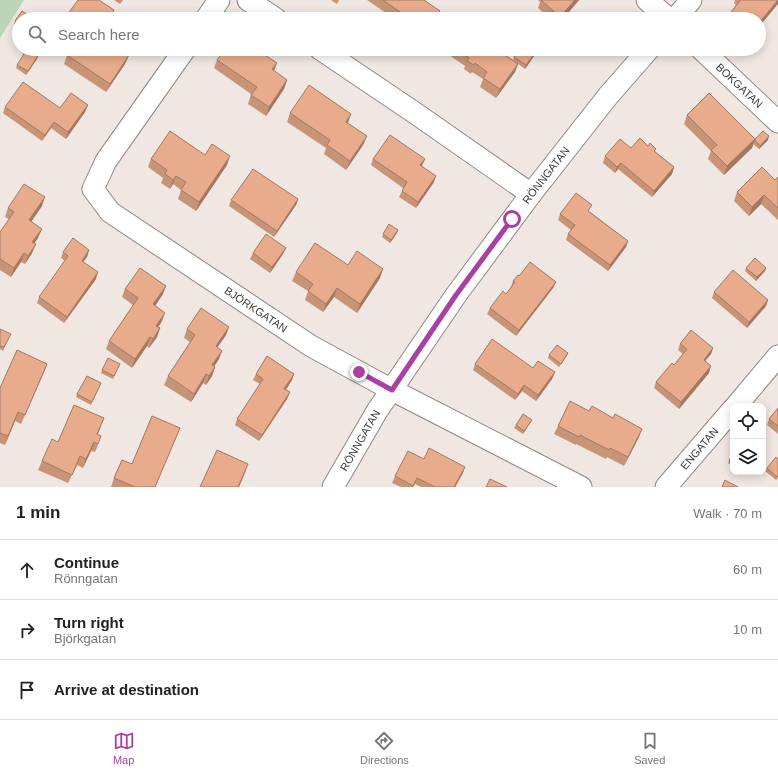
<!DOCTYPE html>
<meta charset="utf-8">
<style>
body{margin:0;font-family:Helvetica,sans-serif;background:#f6f6f6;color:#222}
.controls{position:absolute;right:12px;bottom:12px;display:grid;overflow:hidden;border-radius:8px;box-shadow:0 2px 10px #0003}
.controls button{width:36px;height:36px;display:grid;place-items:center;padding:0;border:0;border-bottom:1px solid #e0e0e0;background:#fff;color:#222;font:20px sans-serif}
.stop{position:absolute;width:12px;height:12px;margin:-9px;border:3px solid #a941a3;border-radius:50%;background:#fff}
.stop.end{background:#a941a3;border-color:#fff;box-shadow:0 1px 4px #0008}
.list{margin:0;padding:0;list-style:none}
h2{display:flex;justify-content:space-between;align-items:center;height:52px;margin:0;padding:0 16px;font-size:17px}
h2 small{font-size:13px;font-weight:400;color:#767676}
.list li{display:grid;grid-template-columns:26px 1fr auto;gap:12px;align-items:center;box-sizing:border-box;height:60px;padding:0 16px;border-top:1px solid #e0e0e0}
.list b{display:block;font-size:15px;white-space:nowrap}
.list p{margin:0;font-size:13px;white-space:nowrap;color:#767676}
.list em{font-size:13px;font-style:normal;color:#767676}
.icon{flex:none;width:22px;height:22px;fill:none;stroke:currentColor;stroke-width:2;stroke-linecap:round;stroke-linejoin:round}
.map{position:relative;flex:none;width:778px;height:487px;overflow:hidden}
.search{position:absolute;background:#fff;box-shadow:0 2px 10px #0003;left:12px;right:12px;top:12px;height:44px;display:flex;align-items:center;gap:10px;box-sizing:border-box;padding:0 14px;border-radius:22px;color:#767676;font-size:15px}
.sheet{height:232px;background:#fff}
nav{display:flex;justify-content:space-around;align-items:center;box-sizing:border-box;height:56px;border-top:1px solid #e0e0e0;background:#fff;font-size:11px;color:#767676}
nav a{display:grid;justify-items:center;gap:2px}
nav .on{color:#a941a3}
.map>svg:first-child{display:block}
.green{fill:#bbd6b6}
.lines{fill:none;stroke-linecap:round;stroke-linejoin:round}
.minor-casing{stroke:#8f8783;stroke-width:23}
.minor{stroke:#fff;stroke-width:21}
.wall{fill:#c89478}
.shaded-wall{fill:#a27862}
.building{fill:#e8ac8c;stroke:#a27862}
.route{stroke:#a941a3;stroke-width:5}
.labels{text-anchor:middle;stroke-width:3.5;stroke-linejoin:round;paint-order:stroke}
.street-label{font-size:11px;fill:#3f3b39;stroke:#fdf4ef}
</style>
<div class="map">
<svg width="778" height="487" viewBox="0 0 778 487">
<rect width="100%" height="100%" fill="#f0e7e2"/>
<path class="green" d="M0 0H24L0 38Z"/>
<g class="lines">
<g class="minor-casing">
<g id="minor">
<path d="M248 0 276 19"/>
<path d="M647 0 669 19"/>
<path d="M206 19 219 0"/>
<path d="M675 19 691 0"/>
<path id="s1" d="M185 49 106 161 93 189 110 212 311 346 392 390 581 487"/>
<path d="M320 49 415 113 531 194"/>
<path id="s2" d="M701 49 778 122"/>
<path d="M736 406 778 356"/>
<path id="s3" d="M333 487 377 411 456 295 531 194 608 96 649 49"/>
<path id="s4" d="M666 487 733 409"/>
</g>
</g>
<use href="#minor" class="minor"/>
</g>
<path class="wall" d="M114 0H123L120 4Z
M331 0H339L337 4Z
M367 0H426L425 2 440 11 437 19H395Z
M538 0H579L563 19H550L538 8 540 2Z
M735 0H778L759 19H729L728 18 731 12 736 5 734 3Z
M19 19V28L14 24 15 21Z
M443 49H505L504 54 518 64 515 72 496 98 480 87 483 79 472 72 471 74 464 69 465 66 443 51Z
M263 53 274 71 287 80 284 89 266 116 248 104 251 94 214 68 217 60Z
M67 55H129L125 64 106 92 64 64Z
M38 56 37 59 26 75 16 68 17 65Z
M534 56 525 69 513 60 514 57Z
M88 105 85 112 66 139 51 128 42 141 3 113 5 107 60 108Z
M290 113 348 123 367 136 363 145 346 170 324 154 326 148 287 122Z
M687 115 755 139 768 140 759 149 753 144 752 148 724 175 708 159 711 151 684 124Z
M648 146 674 167 672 174 652 197 618 169 615 173 603 163 605 156 631 148Z
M205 155 227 165 196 211 178 199 181 190 173 184 170 189 161 183 163 178 148 167 151 159Z
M373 159H425L422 166 434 182 416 208 399 197 402 191 403 188 371 165Z
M778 177V220L761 204 749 216 734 201 737 192 775 180Z
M298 199 296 205 274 237 229 206 231 200Z
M42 206 31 222 38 238 34 243 32 253 25 264 21 262 11 277 0 270V232L9 219 5 217 8 208Z
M590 212 628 241 626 247 608 271 566 240 568 234 571 230 558 220 560 214Z
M397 233 390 243 382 237 383 234Z
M286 248 283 254 270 273 250 259 253 253Z
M89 250 87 257 83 262 96 279 64 323 37 303 39 297 65 261 61 258 63 252Z
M348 265 380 278 357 313 334 297 323 312 305 300 308 291 292 281 296 272Z
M746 268H766L765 271 756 281 745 271Z
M519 276 556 282 553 288 516 336 487 314 490 308 506 294 511 287 513 281Z
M125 289 163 294 155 306 162 321 158 327 160 328 157 337 149 348 147 346 132 368 106 349 109 341 133 305 122 297Z
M714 292 768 300 766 306 747 328 712 298Z
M0 329 9 337 3 351 0 349Z
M187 329 226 335 217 348 219 359 214 366 215 367 212 376 206 385 203 383 191 402 164 385 168 376 190 342 184 338Z
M680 344 713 348 711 354 705 361 709 373 679 409 654 388 656 382 674 365 683 354 678 350Z
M568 353 567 356 559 367 548 358 549 355Z
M47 364 44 372 21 424 15 421 5 445 0 443V388Z
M120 364 113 379 101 373 102 370Z
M475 364 533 368 555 372 552 379 536 401 522 391 515 400 473 370Z
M256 374 292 380 286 390 290 392 287 399 259 441 235 425 237 419 260 384 253 380Z
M101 383 91 405 76 397 77 394Z
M778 408V434L767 425 769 419Z
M532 420 530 423 523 434 514 428 516 425Z
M558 426 639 437 624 466 607 457 606 459 576 444V445L554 434Z
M101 427 97 435 98 445 95 452 91 451 83 468 77 465 68 483 38 470 42 461 58 442Z
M180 428 155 487H111L114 478 132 464Z
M733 455V467L728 463 729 460Z
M424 459 463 473 455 487H421L415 484 413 487H401L392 483 395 476Z
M767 468 778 478 776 480 765 471Z"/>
<path class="shaded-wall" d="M575 0H579L563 19H560V17Z
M778 0V4L759 27V23Z
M114 10 111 19H108Z
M440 11 437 19H434Z
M535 53 534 56 525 69 526 65Z
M129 55 125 64 106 92 110 84Z
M38 56 37 59 26 75 28 71Z
M277 63 274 71 272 69Z
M518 64 515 72 496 98 500 89Z
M287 80 284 89 266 116 269 107Z
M88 105 85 112 66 139 68 132Z
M351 114 348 123 343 131 346 122Z
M54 122 51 128 42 141 45 135Z
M367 136 363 145 346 170 350 161Z
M769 136 768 140 759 149 760 146Z
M755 139 752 148 724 175 727 166Z
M230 156 227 165 196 211 199 202Z
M425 159 422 165 418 171 420 165Z
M621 163 618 169 615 173 617 167Z
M674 167 672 174 652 197 654 191Z
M176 176 173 184 170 189 173 180Z
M436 176 434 182 416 208 418 202Z
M764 195 761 204 749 216 752 207Z
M45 197 42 206 26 229 29 220Z
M298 199 296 205 274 237 277 231Z
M42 229 38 238 29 251 32 242Z
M398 230 397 233 390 243 391 240Z
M628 241 626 247 608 271 610 265Z
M36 244 32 253 25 264 28 256Z
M286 248 283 254 270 273 272 267Z
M89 250 87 257 79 267 82 261Z
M24 253 21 262 11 277 14 268Z
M766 268 765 271 756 281 757 277Z
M383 269 380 278 357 313 360 304Z
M98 272 96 279 64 323 67 317Z
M556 282 553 288 516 336 519 330Z
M166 286 163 294 150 313 153 304Z
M337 288 334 297 323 312 326 304Z
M768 300 766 306 747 328 749 322Z
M165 313 162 321 153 335 156 326Z
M229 327 226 335 212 355 216 346Z
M160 328 157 337 149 348 153 339Z
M150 337 147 346 132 368 135 359Z
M713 348 711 354 701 366 704 360Z
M222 351 219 359 209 374 212 365Z
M47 364 44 372 21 424 25 415Z
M711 366 709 373 679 409 681 402Z
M215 367 212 376 206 385 209 376Z
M555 372 552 379 536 401 538 395Z
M206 374 203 383 191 402 194 394Z
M294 374 292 380 282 395 284 389Z
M524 385 522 391 515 400 518 394Z
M290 392 287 399 259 441 262 435Z
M18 412 15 421 5 445 8 436Z
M104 418 91 451 83 468 86 459Z
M532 420 530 423 523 434 524 431Z
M642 429 639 437 624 466 628 457Z
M80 456 77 465 68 483 72 475Z
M248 464 245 473 239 487H238Z
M465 467 463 473 455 487H454Z"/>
<path class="building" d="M78 0H99L114 10 108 19H67L65 18Z
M383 0H424L440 11 434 19H410Z
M541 0H575L560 17Z
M739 0H778L759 23V19H739L731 12 740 1Z
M22 11 33 18 32 19H19V24L15 21Z
M463 17 467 19H462Z
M27 49 38 56 28 71 17 65Z
M71 49H119L129 55 110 84 67 55Z
M225 49H262L264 50 262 53 277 63 272 69 287 80 269 107 251 95 257 87 217 60Z
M456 49H505L502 53 518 64 500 89 483 78 487 72 475 63 474 65 467 61 469 58Z
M519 49H529L535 53 526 65 514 57Z
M23 82 60 108 71 93 88 105 68 132 54 122 45 135 5 107Z
M309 85 351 114 346 122 367 136 350 161 327 145 330 140 290 113Z
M709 93 755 139 727 166 711 150 717 145 687 115Z
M170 131 205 155 212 144 230 156 199 202 181 190 186 182 176 176 173 180 165 174 167 170 151 159Z
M763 131 769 136 760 146 755 140V139L754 140Z
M390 135 425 159 420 165 436 176 418 202 402 191 407 182 373 159Z
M640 138 648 146 650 143 656 149 654 151 674 167 654 191 621 163 617 167 605 156 620 139 631 148Z
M762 167 775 180 778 177V208L764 195 752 207 737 192Z
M253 169 298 199 277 231 231 200Z
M24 184 45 197 29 220 42 229 32 242 36 244 28 256 24 253 14 268 0 259V232L14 212 8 208Z
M576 193 592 205 588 211 628 241 610 265 568 234 575 225 560 214Z
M389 224 398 230 391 240 383 234Z
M266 234 286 248 272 267 253 253Z
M73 238 89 250 82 261 98 272 67 317 39 297 68 256 63 252Z
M315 243 348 265 357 251 383 269 360 304 337 288 326 304 308 291 313 284 296 272Z
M755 258 766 268 757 277 746 268Z
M530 262 556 282 519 330 490 308 503 291 506 294 515 282 513 281 518 275 519 276Z
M140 268 166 286 153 304 165 313 156 326 160 328 153 339 150 337 135 359 109 341 138 298 125 289Z
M733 270 768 300 749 322 714 292Z
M201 308 229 327 216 346 222 351 212 365 215 367 209 376 206 374 194 394 168 376 195 335 187 329Z
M0 329 11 334 4 347 0 346Z
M691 330 713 348 704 360 711 366 681 402 656 382 672 363 674 365 687 349 680 344Z
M492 339 533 368 538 361 555 372 538 395 524 385 518 394 475 364Z
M557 345 568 353 561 364 549 355Z
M17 350 47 364 25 415 18 412 8 436 0 433V388Z
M267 356 294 374 284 389 290 392 262 435 237 419 263 379 256 374Z
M108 358 120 364 114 376 102 370Z
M87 376 101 383 92 402 77 394Z
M570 401 589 411 592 406 613 418 615 414 642 429 628 457 610 448 609 450 580 435 579 437 558 426Z
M74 405 104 418 97 434 101 436 98 444 94 442 86 459 80 456 72 475 42 461 52 439 58 442Z
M778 408V426L769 419Z
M523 414 532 420 524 431 516 425Z
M152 416 180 428 155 487H135L114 478 122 460 132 464Z
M429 448 465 467 454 487H435L417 478 413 486 395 476 408 451 424 459Z
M217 450 248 464 238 487H200Z
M733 455V463L729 460Z
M776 457 778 459V476L777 477 767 468Z
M490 479 507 487H486Z
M725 480 738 487H722Z"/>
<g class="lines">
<path class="route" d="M359 372 392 390 456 295 512 219"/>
</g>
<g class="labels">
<g class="street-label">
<text dy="4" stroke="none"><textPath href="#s2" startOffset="53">BOKGATAN</textPath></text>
<text dy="4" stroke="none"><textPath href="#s3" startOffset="378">RÖNNGATAN</textPath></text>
<text dy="4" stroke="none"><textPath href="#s1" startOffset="372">BJÖRKGATAN</textPath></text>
<text dy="4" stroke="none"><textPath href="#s3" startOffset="54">RÖNNGATAN</textPath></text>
<text dy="4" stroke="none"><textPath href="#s4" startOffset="51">ENGATAN</textPath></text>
</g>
</g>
</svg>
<div class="controls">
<button><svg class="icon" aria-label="locate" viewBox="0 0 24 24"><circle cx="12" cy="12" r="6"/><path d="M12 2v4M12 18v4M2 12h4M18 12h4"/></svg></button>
<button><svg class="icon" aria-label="layers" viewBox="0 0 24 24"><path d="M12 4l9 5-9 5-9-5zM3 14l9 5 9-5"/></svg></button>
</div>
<div class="stop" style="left:512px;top:219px"></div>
<div class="stop end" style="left:359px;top:372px"></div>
<div class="search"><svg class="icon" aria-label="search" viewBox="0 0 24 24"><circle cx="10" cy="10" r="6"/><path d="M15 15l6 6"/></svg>Search here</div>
</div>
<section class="sheet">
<h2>1 min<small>Walk · 70 m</small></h2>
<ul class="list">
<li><svg class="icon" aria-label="ahead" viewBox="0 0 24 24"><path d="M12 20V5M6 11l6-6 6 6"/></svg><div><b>Continue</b><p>Rönngatan</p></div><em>60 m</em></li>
<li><svg class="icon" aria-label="right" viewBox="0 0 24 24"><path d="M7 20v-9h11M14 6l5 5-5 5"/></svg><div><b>Turn right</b><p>Björkgatan</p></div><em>10 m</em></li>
<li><svg class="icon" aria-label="arrive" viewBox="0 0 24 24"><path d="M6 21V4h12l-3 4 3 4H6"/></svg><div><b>Arrive at destination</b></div></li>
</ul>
</section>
<nav>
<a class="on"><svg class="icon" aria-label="map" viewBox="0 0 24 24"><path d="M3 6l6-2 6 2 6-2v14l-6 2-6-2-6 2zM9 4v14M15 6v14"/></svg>Map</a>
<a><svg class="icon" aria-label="directions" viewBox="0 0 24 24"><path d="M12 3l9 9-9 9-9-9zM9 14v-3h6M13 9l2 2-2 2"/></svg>Directions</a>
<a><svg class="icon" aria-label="saved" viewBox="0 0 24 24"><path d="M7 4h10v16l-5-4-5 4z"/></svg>Saved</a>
</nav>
